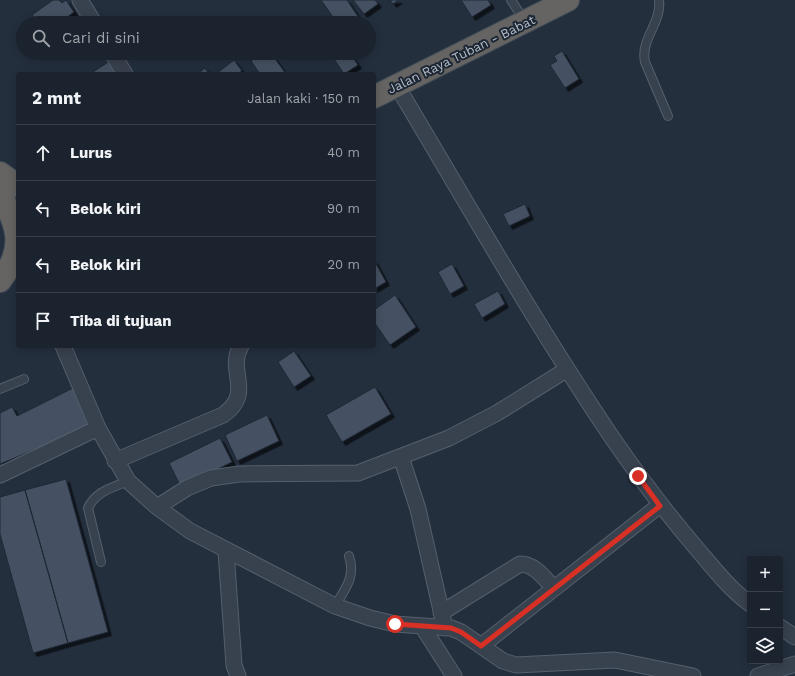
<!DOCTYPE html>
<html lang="id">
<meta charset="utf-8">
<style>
body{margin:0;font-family:"Work Sans",sans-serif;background:#282f3a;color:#f1f3f6}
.controls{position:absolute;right:12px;bottom:12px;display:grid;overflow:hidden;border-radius:4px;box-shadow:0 2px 10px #0003}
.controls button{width:36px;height:36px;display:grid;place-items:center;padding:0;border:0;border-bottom:1px solid #39404a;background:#1b232e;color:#f1f3f6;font:20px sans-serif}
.stop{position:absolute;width:12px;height:12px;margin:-9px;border:3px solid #d93025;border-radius:50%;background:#fff}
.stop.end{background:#d93025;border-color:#fff;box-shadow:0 1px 4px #0008}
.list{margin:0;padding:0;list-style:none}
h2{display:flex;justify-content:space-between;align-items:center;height:52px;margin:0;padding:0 16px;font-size:17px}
h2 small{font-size:13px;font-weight:400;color:#a0a4aa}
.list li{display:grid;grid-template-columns:26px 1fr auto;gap:12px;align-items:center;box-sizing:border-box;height:56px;padding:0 16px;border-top:1px solid #39404a}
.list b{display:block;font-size:15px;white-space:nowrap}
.list em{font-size:13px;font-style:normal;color:#a0a4aa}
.icon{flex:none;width:22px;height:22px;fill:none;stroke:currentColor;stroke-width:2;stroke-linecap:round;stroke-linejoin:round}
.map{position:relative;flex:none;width:795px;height:676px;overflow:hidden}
.search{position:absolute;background:#1b232e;box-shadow:0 2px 10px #0003;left:16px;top:16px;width:360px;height:44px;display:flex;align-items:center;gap:10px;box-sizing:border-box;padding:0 14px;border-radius:22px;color:#a0a4aa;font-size:15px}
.panel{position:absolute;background:#1b232e;box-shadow:0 2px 10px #0003;left:16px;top:72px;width:360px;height:276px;border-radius:4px}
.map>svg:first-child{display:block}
.building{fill:#455162;stroke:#1f2835;filter:url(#shadow)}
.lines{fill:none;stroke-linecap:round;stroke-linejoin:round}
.service-casing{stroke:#565f6c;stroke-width:10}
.minor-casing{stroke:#565f6c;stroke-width:17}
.trunk-casing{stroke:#434c59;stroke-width:24}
.service{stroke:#38414e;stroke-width:8}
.minor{stroke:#38414e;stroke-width:15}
.trunk{stroke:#656462;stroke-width:22}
.route{stroke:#d93025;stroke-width:5}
.labels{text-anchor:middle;stroke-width:4;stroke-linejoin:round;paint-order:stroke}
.street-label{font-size:13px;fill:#b4bcc9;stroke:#1d2633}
</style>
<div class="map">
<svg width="795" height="676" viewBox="0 0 795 676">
<defs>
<filter id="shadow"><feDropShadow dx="3.5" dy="3.5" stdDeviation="0" flood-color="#0009"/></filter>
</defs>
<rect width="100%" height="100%" fill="#242f3e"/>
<path class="building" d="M53 0H59L62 3 66 0 74 12 59 23H38L32 15Z
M321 0H347L359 18 351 23H337Z
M353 0H375L378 4 364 14Z
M390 0H399L393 4Z
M461 0H488L491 5 472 17Z
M562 51 579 79 565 88 550 65 557 61 554 56Z
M262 53H271L286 74H260L251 61Z
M330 53H350L358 65 344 74Z
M113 59 122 74H94L93 72Z
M234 60 242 71 237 74H216Z
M205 68 209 74H197Z
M525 204 530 216 509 226 503 214Z
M374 260 386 282 374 289Z
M452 264 464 286 450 294 438 272Z
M498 291 505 304 482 318 474 304Z
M395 295 416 327 390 345 374 322V310Z
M294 351 311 376 294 387 278 362Z
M375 387 391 414 342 442 326 415Z
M73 388 89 427 0 464V413L12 407 17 416Z
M267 415 279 441 237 461 225 435Z
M220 438 232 462 181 487 169 463Z
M66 479 108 632 68 643 25 490Z
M25 490 68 643 33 653 0 534V497Z"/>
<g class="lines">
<g class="service-casing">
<path id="service" d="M511 0 524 20
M659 0C662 23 640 39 645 62L668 116
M0 389 24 379
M101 562 88 508C96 491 112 488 128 481
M335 606C345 589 356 577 349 556"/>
</g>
<g class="minor-casing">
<path id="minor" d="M80 0 94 23
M112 53 125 74
M397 86C468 205 536 325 613 439 640 478 667 514 698 550 714 569 730 589 750 604
M63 346 98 428 128 481 157 507 190 531 335 606 370 618 395 624 451 628 461 632 503 661 516 665 615 660 693 676
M401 457 418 509 445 628
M115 461 223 415C255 393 226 370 241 346
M0 475 98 428
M157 507 187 488 211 478 239 474 358 473 449 438 497 413 566 370
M226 551 234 665 238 676
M441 613 520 564C535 564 544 578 554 588
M422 626 454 676
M780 627 795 637
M481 646 660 505
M758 676 795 664"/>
</g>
<g class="trunk-casing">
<path id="trunk" d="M374 97 568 0
M0 173 18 186
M0 194C19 227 25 249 0 281"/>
</g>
<use href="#service" class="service"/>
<use href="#minor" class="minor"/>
<use href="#trunk" class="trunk"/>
</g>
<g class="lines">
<path class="route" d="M395 624 451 628 461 632 481 646 660 506 638 476"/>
</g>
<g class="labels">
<g class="street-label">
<text transform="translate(461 54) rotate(-26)" y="5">Jalan Raya Tuban - Babat</text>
</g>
</g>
</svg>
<div class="controls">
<button>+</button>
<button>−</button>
<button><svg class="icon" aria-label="layers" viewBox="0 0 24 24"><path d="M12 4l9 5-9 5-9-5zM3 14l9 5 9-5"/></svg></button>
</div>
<div class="stop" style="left:395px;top:624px"></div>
<div class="stop end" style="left:638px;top:476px"></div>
<div class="search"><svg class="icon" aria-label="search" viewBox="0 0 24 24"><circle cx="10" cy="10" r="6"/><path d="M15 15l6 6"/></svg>Cari di sini</div>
<section class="panel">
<h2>2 mnt<small>Jalan kaki · 150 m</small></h2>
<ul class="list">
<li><svg class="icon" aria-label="ahead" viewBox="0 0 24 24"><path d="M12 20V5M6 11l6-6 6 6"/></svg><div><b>Lurus</b></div><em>40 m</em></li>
<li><svg class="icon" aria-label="left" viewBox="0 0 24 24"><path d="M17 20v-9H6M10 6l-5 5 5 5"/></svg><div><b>Belok kiri</b></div><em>90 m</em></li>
<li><svg class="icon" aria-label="left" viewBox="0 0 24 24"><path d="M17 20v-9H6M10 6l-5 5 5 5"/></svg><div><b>Belok kiri</b></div><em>20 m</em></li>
<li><svg class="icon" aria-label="arrive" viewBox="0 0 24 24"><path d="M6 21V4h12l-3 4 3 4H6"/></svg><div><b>Tiba di tujuan</b></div></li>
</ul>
</section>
</div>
